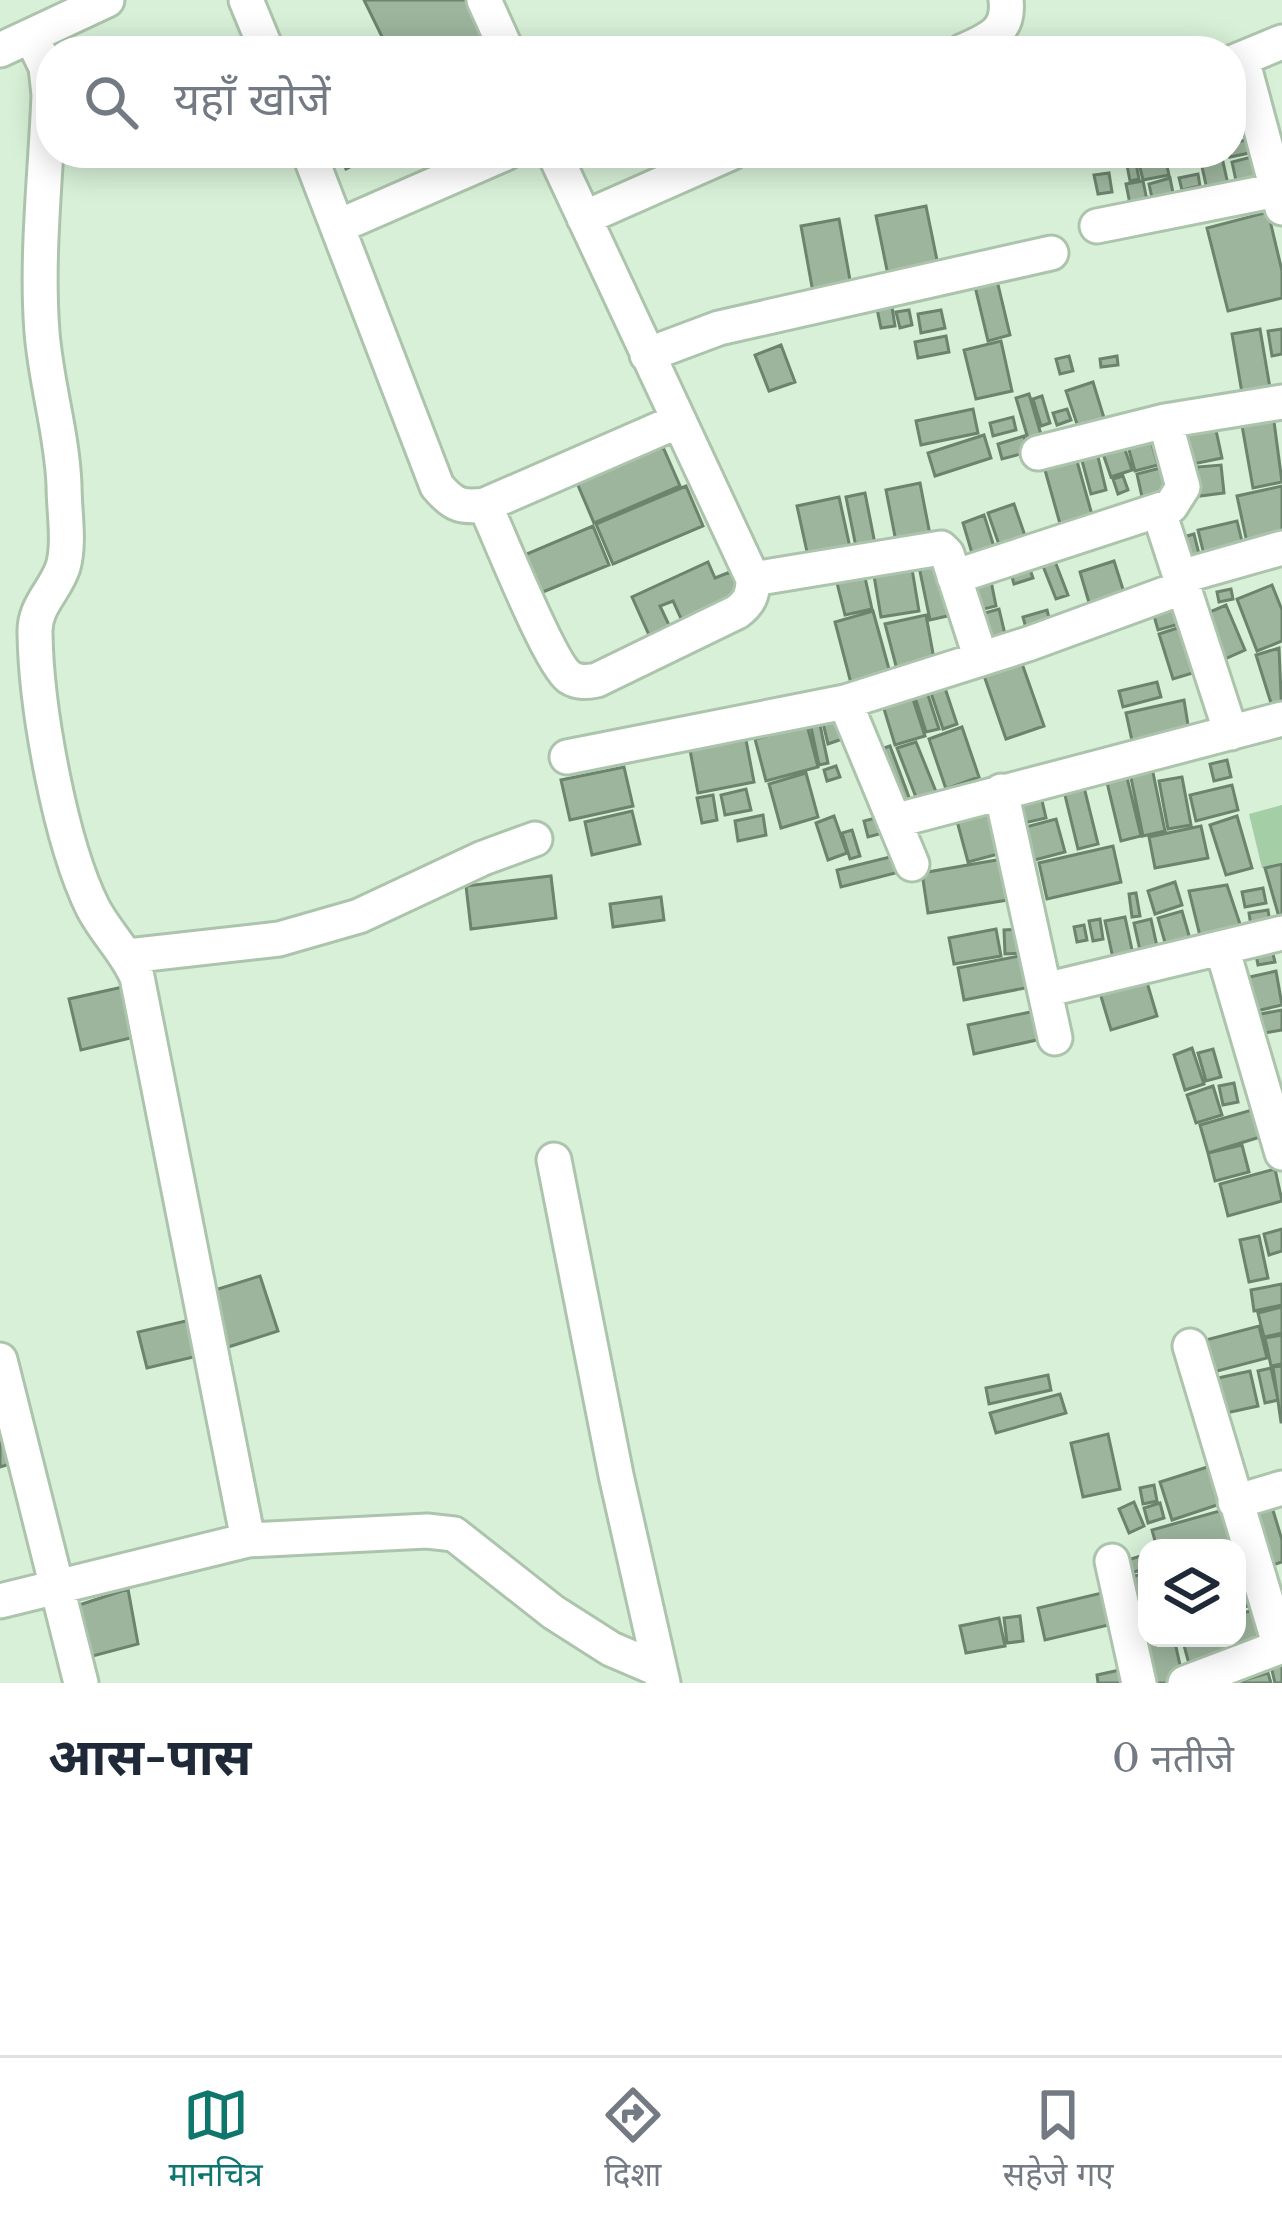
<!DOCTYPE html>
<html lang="hi">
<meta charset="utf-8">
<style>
body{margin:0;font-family:"Libre Baskerville","Noto Sans Devanagari",serif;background:#f2f2f3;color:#1f2937}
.controls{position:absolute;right:36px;bottom:36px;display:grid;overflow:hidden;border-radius:24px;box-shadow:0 6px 30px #0003}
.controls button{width:108px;height:108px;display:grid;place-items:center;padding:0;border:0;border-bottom:3px solid #e0e1e3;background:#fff;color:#1f2937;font:60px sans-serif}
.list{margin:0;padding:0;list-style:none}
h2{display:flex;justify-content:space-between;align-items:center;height:156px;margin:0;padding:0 48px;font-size:51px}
h2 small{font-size:39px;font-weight:400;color:#747a83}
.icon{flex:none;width:66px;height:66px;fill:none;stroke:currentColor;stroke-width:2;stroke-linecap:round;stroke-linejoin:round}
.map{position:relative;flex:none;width:1282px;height:1683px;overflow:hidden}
.search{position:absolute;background:#fff;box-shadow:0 6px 30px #0003;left:36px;right:36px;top:36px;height:132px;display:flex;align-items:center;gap:30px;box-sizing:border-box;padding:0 42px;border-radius:48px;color:#747a83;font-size:45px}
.sheet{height:372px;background:#fff}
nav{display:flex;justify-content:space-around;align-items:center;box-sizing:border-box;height:168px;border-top:3px solid #e0e1e3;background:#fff;font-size:33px;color:#747a83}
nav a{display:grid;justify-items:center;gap:6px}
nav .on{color:#0f766e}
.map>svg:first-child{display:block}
.green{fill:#a4cea5}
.building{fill:#9db49d;stroke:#6c836d;stroke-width:3}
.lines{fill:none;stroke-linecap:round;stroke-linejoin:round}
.minor-casing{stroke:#acc4ac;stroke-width:39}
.minor{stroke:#fff;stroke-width:33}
</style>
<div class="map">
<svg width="1282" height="1683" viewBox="0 0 1282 1683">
<rect width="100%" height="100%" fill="#d7f0d7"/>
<path class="green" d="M1282 805V862L1262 868 1249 814Z"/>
<path class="building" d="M364 0H471L496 51H389Z
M1246 140 1249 153 1230 157 1231 143Z
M339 153H378L346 169Z
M1164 153 1169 175 1143 180 1138 159Z
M1199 153H1221L1229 189 1208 194Z
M1259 155 1266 183 1238 190 1232 162Z
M1135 158 1139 179 1130 181 1126 160Z
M1109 173 1112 192 1098 194 1094 175Z
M1198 174 1200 186 1182 190 1179 178Z
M1170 178 1173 193 1152 198 1149 184Z
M1143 181 1148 205 1131 209 1126 184Z
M926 206 939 270 889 280 876 216Z
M1268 212 1282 271V298L1228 311 1207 228Z
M839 219 852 291 814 298 801 226Z
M995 272 1010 335 988 341 973 278Z
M892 307 895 326 881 328 877 309Z
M909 310 912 325 900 328 896 312Z
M941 310 945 328 921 333 918 314Z
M1260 329 1270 388 1242 393 1232 334Z
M1282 329V354L1272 356 1268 331Z
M946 336 949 352 918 358 915 342Z
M1001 341 1012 391 976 399 964 350Z
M781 345 795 382 769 391 755 355Z
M1069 356 1073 371 1060 374 1056 359Z
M1117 356 1118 365 1101 367 1100 359Z
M1093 382 1108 431 1082 439 1066 391Z
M1029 394 1045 448 1032 452 1016 398Z
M1042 396 1050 423 1041 426 1033 399Z
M973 409 978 433 921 445 916 421Z
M1067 409 1071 420 1057 425 1053 413Z
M1273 414 1282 482 1253 488 1241 420Z
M1013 417 1016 430 993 436 990 423Z
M1214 421 1222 458 1193 464 1185 427Z
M984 435 991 458 935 476 928 453Z
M1024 436 1028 452 1002 459 998 444Z
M1150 437 1158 465 1135 471 1127 443Z
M1121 438 1132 470 1111 477 1100 445Z
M663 447 680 486 594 523 577 483Z
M1097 453 1106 490 1091 494 1081 457Z
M1075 454 1096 529 1064 538 1043 463Z
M1221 465 1224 493 1200 496 1197 467Z
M1160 468 1168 500 1144 506 1137 474Z
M1123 476 1128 490 1118 494 1113 479Z
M920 483 932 545 898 552 886 490Z
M686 486 703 526 613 564 596 524Z
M1282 486V543L1249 552 1237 496Z
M865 493 876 549 857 552 846 497Z
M839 497 851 552 809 561 797 506Z
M1014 504 1030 550 1004 559 988 513Z
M984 515 996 553 974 560 963 523Z
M1237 521 1246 558 1207 567 1198 530Z
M593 526 609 565 538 594 522 556Z
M1194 534 1202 566 1186 570 1177 539Z
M1051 551 1068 595 1056 599 1039 556Z
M941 553 961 613 930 620 917 557Z
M910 557 919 611 881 617 872 564Z
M1114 561 1128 605 1093 616 1080 572Z
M708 562 715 578 730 572 741 597 683 623 673 601 660 606 669 625 649 635 632 597Z
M1028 564 1033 578 1014 584 1010 570Z
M864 573 872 609 845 615 836 579Z
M990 576 996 606 972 612 966 582Z
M1272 585 1282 610V641L1257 651 1237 599Z
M1231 589 1233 599 1219 602 1217 592Z
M1180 600 1186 622 1158 630 1152 609Z
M1226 605 1245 650 1218 662 1198 617Z
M999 609 1008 647 982 653 974 616Z
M1047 610 1053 633 1029 640 1023 617Z
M873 611 892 680 853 691 835 622Z
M926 615 936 670 900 681 885 624Z
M1193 623 1206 669 1173 679 1159 634Z
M1279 648 1282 717 1276 719 1256 655Z
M1019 655 1044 726 1006 739 981 667Z
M942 679 957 724 943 729 928 684Z
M1157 682 1161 697 1123 707 1119 691Z
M925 686 939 729 926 732 913 691Z
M910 690 925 736 895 745 881 699Z
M1184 700 1190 737 1134 750 1126 713Z
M846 719 851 736 828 744 823 723Z
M807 725 818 767 766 781 755 739Z
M820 725 828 763 819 765 811 727Z
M962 727 979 777 946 789 929 739Z
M746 740 754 782 698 793 690 750Z
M916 742 939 799 919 805 897 748Z
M890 746 913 808 896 813 870 753Z
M1227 760 1231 777 1214 781 1210 764Z
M1151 763 1165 831 1143 836 1129 768Z
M836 766 840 777 827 781 824 770Z
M624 767 633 806 570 820 561 780Z
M1125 769 1141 836 1121 841 1105 774Z
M806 773 818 817 781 828 769 784Z
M1182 777 1191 825 1168 829 1159 781Z
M1083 783 1098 844 1078 849 1063 787Z
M1232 785 1238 810 1196 821 1190 795Z
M746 789 751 810 725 815 721 795Z
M1040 792 1046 818 1020 824 1014 798Z
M713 795 717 820 702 823 697 798Z
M992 800 1006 852 968 862 954 810Z
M632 811 640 844 592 855 585 822Z
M763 815 766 835 738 841 735 821Z
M834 816 847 853 828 860 816 823Z
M1237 816 1252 868 1226 875 1210 825Z
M879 817 883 833 868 837 864 821Z
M1056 819 1065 852 1031 861 1022 828Z
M1201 826 1208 858 1155 868 1149 837Z
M852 830 860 856 850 859 842 833Z
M1113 846 1121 882 1047 899 1039 863Z
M902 854 907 870 841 887 837 870Z
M1008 858 1014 899 928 913 922 873Z
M1282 864V924H1281L1265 868Z
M551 876 556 918 471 929 466 886Z
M1175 882 1182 905 1155 914 1148 891Z
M1227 885 1242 930 1202 944 1189 891Z
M1263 888 1266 903 1245 907 1242 892Z
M1136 893 1140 916 1132 917 1129 894Z
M661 897 664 920 613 927 610 904Z
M1268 910 1271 930 1252 933 1249 913Z
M1182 911 1192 946 1168 953 1158 918Z
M1125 917 1134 959 1114 963 1105 921Z
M1100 919 1103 939 1093 941 1089 921Z
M1151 919 1160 960 1143 964 1134 923Z
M1084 925 1087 940 1077 942 1074 927Z
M996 929 1001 956 954 964 949 938Z
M1021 929 1023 953 1005 954 1004 930Z
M1271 946 1275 962 1258 965 1255 950Z
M1024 955 1030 987 964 1000 958 968Z
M1276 971 1282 1005 1248 1013 1241 979Z
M1146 979 1157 1016 1111 1030 1100 993Z
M127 986 139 1036 81 1050 69 999Z
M1282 1010V1030L1258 1034 1255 1015Z
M1035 1011 1041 1039 974 1054 968 1025Z
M1192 1048 1204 1084 1185 1090 1174 1055Z
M1213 1049 1221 1077 1206 1081 1198 1053Z
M1234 1083 1238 1102 1223 1105 1219 1086Z
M1213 1086 1222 1115 1196 1123 1187 1095Z
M1262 1107 1270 1134 1208 1153 1200 1125Z
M1242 1145 1249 1172 1215 1181 1208 1153Z
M1275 1169 1282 1201 1228 1216 1220 1184Z
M1282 1229V1251L1269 1255 1264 1234Z
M1259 1236 1268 1278 1249 1282 1240 1240Z
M260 1276 278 1331 219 1350 202 1294Z
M1282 1284V1305L1254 1311 1251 1290Z
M1282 1307V1333L1264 1337 1258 1313Z
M190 1320 198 1356 147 1368 138 1332Z
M1259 1326 1267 1358 1206 1374 1198 1342Z
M1282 1335V1364L1271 1366 1265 1338Z
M1282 1366V1422H1281L1273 1367Z
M1271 1368 1278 1400 1265 1403 1258 1371Z
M1250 1371 1258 1406 1217 1415 1209 1380Z
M1048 1375 1051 1390 989 1404 986 1388Z
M1060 1394 1066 1413 996 1433 990 1413Z
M0 1433 10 1464 0 1467Z
M1108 1434 1120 1489 1083 1497 1071 1443Z
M1217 1464 1229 1501 1172 1520 1160 1482Z
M1154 1485 1157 1501 1143 1504 1140 1488Z
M1134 1502 1144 1526 1129 1533 1119 1509Z
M1160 1503 1164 1518 1148 1523 1144 1508Z
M1272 1507 1282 1540V1562L1260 1569 1244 1516Z
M1230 1508 1240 1543 1220 1548H1157L1152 1530Z
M1147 1554V1568L1122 1576 1118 1563Z
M1147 1573V1630L1135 1633 1122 1579Z
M1248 1580 1255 1604 1237 1609V1583Z
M128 1589 138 1644 89 1657 73 1607Z
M1106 1592 1113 1624 1045 1640 1038 1608Z
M1255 1610 1264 1644 1189 1664 1182 1638H1237V1614Z
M1020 1616 1023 1641 1007 1643 1004 1618Z
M999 1618 1005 1646 966 1653 960 1626Z
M1147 1633V1638H1174L1184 1683H1147L1137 1635Z
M1282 1664V1683H1275L1271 1666Z
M1133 1667 1136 1683H1098L1097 1675Z
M1268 1673 1271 1683H1234Z"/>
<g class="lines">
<g class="minor-casing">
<path id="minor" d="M246 0 267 51
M484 0 507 51
M31 36 46 67 49 95C46 172 36 256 42 332 46 384 62 433 64 485 64 511 70 543 63 567 55 591 34 606 35 633 36 707 60 842 93 908 106 933 126 951 137 977L248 1540
M0 50 107 0
M963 51C988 40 1010 32 1006 0
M1242 59 1282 208
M1231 63 1282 42
M309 153 437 486C453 505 461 508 485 505L678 421
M584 218 731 153
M339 226 506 153
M1097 226 1277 190
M647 355 719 328 1051 253
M1038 453 1165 421 1282 402
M485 505C499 535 549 662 569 677 578 683 587 682 597 680L737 612C749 603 753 595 753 579L554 153
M1159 512 1231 733
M954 577 1171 506 1183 487 1165 421
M1180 577 1282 548
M753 579 941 548 947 554 981 659
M845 702 912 864
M567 757 845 702 1028 644 1184 587
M1001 791 1055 1038
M894 821 1282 719
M1222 948 1282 1153
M128 956 279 939 359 916 483 858 535 839
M1045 990 1282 933
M554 1160 616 1475 663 1683
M1190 1346 1280 1647
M0 1360 81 1683
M1235 1502 1282 1488
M1112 1561 1139 1683
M0 1601 248 1540 427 1531 454 1534 553 1612 611 1649 660 1670
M1185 1683 1282 1646"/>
</g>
<use href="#minor" class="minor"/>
</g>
</svg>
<div class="controls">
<button><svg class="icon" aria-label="layers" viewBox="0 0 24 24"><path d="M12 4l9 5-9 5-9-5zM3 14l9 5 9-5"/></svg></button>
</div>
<div class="search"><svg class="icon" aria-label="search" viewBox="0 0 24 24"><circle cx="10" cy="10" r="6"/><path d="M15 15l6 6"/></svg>यहाँ खोजें</div>
</div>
<section class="sheet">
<h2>आस-पास<small>0 नतीजे</small></h2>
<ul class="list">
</ul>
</section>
<nav>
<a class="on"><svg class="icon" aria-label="map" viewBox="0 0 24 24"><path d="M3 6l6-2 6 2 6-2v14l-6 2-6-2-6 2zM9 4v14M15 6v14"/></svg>मानचित्र</a>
<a><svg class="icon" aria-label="directions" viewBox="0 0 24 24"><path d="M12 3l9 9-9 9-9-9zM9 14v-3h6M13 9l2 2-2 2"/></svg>दिशा</a>
<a><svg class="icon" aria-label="saved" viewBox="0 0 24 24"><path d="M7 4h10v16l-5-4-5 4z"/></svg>सहेजे गए</a>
</nav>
